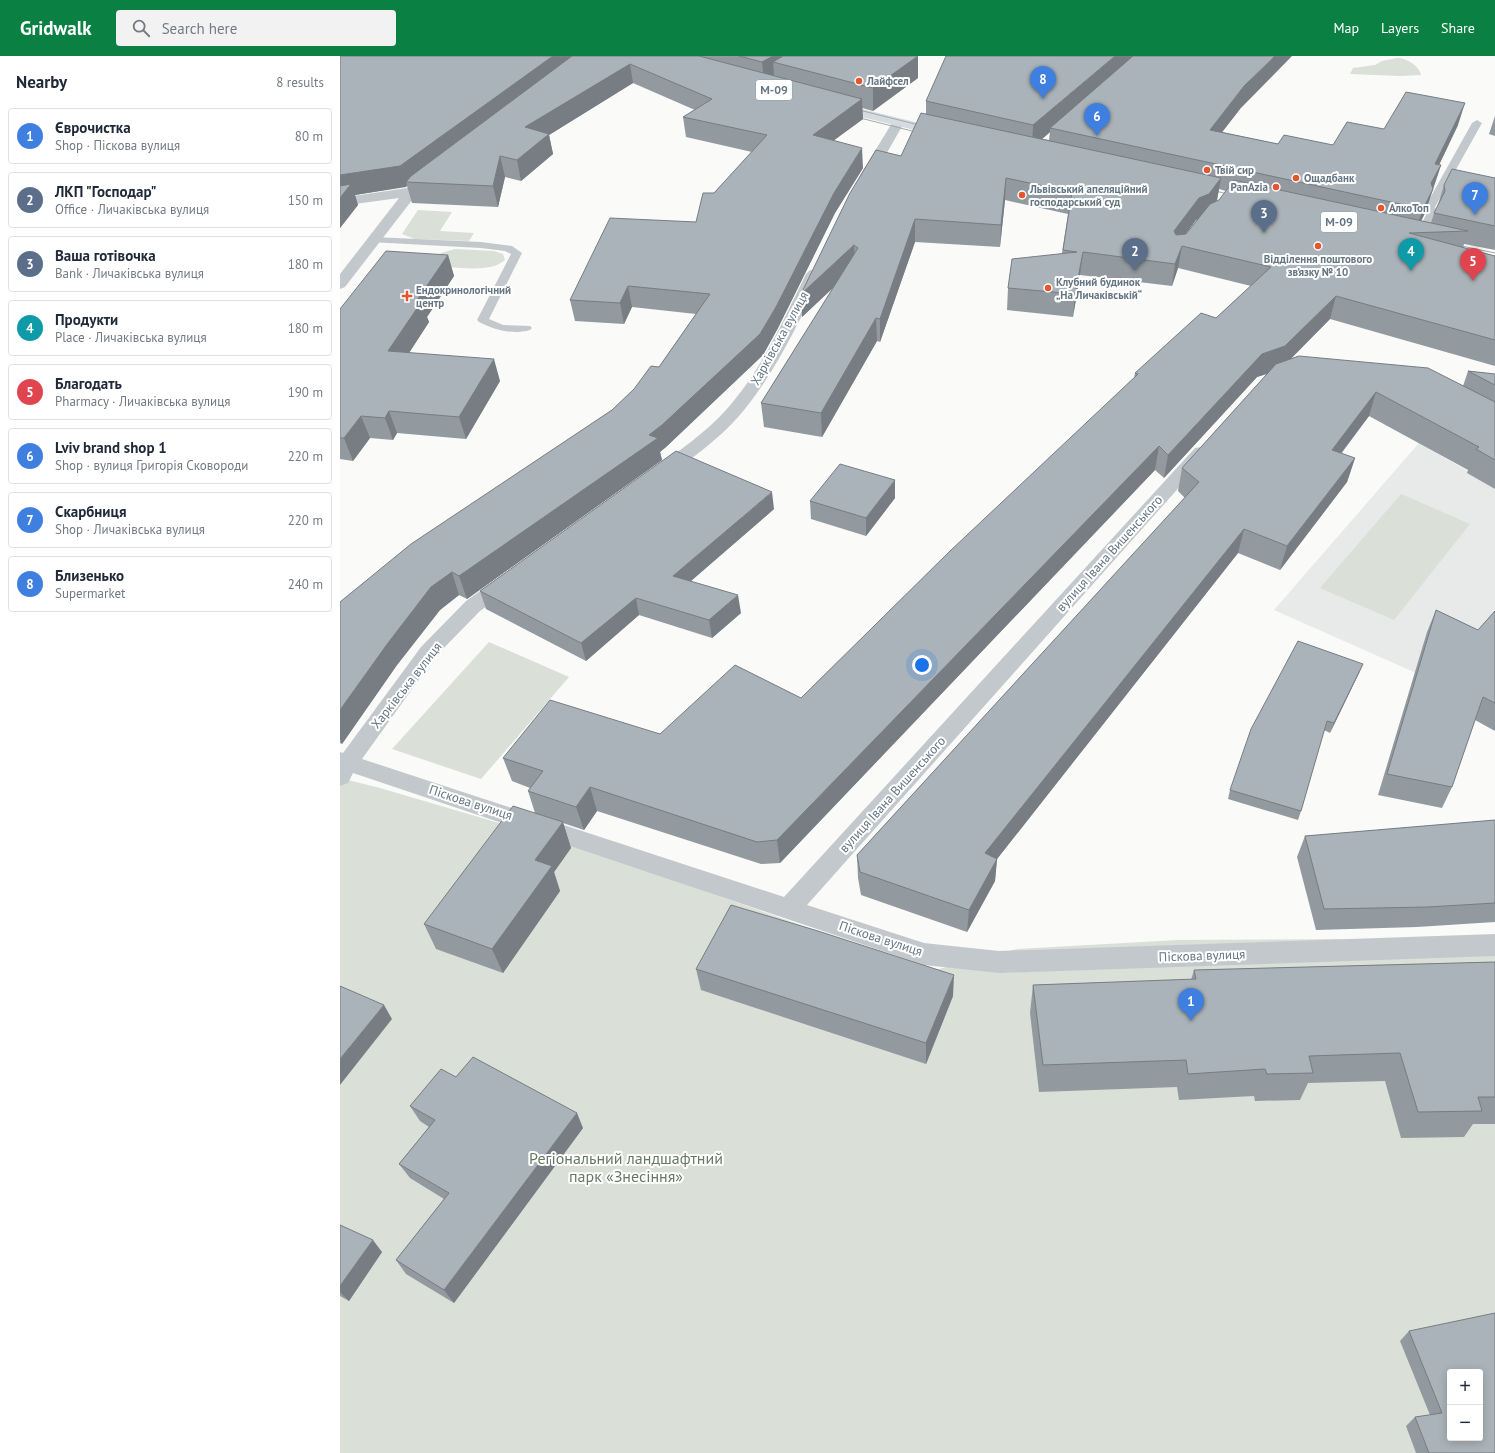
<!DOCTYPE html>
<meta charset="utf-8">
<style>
body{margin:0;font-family:"PT Sans",sans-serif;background:#f2f2f3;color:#1f2937}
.controls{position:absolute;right:12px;bottom:12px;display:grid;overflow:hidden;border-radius:4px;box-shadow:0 2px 10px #0003}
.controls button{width:36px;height:36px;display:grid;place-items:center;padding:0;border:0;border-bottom:1px solid #e0e1e3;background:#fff;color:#1f2937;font:20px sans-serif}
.you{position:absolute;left:582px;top:609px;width:14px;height:14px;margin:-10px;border:3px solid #fff;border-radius:50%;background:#1a73e8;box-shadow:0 0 0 6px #1a73e833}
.badge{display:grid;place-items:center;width:26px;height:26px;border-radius:50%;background:#0b8043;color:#fff;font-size:13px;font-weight:700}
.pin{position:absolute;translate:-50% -33px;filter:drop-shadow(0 1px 2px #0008)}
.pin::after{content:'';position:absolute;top:21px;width:14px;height:12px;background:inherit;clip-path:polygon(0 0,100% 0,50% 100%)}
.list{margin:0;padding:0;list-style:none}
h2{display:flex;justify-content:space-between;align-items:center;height:52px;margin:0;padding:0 16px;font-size:17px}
h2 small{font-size:13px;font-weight:400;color:#747a83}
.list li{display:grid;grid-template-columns:26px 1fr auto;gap:12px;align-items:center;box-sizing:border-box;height:56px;margin:0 8px 8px;padding:0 8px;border:1px solid #e0e1e3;border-radius:4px}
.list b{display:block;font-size:15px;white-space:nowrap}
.list p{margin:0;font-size:13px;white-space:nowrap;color:#747a83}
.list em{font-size:13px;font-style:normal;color:#747a83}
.icon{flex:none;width:22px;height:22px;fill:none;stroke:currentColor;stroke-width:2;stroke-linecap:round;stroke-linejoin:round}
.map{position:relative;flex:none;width:1155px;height:1397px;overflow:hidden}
header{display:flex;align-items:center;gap:24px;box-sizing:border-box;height:56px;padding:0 20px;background:#0b8043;color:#fff}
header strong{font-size:19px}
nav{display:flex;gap:22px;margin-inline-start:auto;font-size:14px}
.search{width:280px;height:36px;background:#f2f2f3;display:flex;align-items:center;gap:10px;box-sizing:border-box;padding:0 14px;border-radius:4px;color:#747a83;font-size:15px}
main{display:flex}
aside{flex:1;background:#fff}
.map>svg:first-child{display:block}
.built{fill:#e8e9e9}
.green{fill:#dadfd7;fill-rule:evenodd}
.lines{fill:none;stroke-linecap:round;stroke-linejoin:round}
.lane{fill:#c3c8cc;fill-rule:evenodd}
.street{fill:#c3c8cc;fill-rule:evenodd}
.primary{fill:#d6dbdf;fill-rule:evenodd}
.tram{stroke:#a2aab0;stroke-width:1}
.wall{fill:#929a9f;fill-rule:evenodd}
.shaded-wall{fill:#777d82}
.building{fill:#aab3b9;stroke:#777d82;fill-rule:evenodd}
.poi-dot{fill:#e4572e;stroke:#fff;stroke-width:1.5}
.labels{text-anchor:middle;stroke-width:4;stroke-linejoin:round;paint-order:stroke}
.far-poi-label{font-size:11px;font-weight:bold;fill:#657683;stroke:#fff;text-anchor:start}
.shield{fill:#fff;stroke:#939fa8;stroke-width:1}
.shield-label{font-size:12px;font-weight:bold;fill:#657683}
.street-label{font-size:13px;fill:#657683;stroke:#fff}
.near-park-label{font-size:16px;fill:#687a64;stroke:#fff}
</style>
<header>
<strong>Gridwalk</strong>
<div class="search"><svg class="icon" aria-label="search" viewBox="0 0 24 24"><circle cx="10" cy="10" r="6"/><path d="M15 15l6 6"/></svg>Search here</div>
<nav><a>Map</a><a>Layers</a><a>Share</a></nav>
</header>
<main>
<aside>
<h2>Nearby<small>8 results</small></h2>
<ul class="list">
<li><span class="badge" style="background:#3f7fe0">1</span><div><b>Єврочистка</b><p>Shop · Піскова вулиця</p></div><em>80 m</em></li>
<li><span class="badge" style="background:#5c6f8a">2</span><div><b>ЛКП &quot;Господар&quot;</b><p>Office · Личаківська вулиця</p></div><em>150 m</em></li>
<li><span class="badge" style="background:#5c6f8a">3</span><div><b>Ваша готівочка</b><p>Bank · Личаківська вулиця</p></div><em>180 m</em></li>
<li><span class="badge" style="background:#0f9aa8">4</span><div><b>Продукти</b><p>Place · Личаківська вулиця</p></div><em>180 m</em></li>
<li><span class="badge" style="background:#e0444e">5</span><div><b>Благодать</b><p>Pharmacy · Личаківська вулиця</p></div><em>190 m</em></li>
<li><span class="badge" style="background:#3f7fe0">6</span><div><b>Lviv brand shop 1</b><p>Shop · вулиця Григорія Сковороди</p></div><em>220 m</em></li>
<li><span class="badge" style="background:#3f7fe0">7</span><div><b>Скарбниця</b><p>Shop · Личаківська вулиця</p></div><em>220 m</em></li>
<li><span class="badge" style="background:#3f7fe0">8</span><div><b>Близенько</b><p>Supermarket</p></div><em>240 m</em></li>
</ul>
</aside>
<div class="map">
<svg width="1155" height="1397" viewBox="0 0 1155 1397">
<rect width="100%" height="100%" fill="#fafaf8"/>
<path class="built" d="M1079 387 1155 431V652L934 554Z"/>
<path class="green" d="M1057 2C1066 2 1079 9 1081 19L1060 20 1010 18 1013 12 1035 9 1042 5Z
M78 154 112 156 100 175 134 177 129 185 75 183 62 178Z
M115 193 154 195 163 198 165 204C151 216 126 212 109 211L98 201 101 197Z
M1061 438 1130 468 1054 564 980 532Z
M149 586 229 621 141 723 52 693Z
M0 722 40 732 237 790 591 915 677 893 838 884 1027 883 1155 879V1397H0ZM1110 1316H1140V1382H1110Z"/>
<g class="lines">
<path class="lane" d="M1137 64 1142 67 1095 151 1097 157 1083 185H1075L1074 183 1087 157 1085 151 1132 67Z
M34 181 141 186 172 190 182 197 149 263 163 269 190 270 192 272 190 274C172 279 155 274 139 266L137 264 171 198 165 195 141 192 30 186 29 184 30 182Z"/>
<path class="street" d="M558 63 563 64 564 67 533 121 531 124H521L519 121 552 67 553 64Z
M93 115 98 116 100 119 98 122 76 139 5 231 0 233V218L59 142 0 150V142L67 132 88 116Z
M474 213 479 215 482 218C458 268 435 318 399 360 378 384 352 402 326 421L320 423 314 421 311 417 314 413C339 395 365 377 386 354 422 314 443 265 466 218L469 215Z
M861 391 867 392 870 396 867 400 467 849 584 887 659 895 1155 878V900L659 917 584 909 13 717 8 727 0 730V696L3 697 81 591 126 545 160 521 167 519 174 521 177 526 174 531 140 555 95 601 22 703 444 841 855 392Z"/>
<path class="primary" d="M493 46 608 74 609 77 608 80 603 81 489 53 487 50 489 47Z"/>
<path class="tram" d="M511 52 587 71
M512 60 584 78
M868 133 895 140
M1112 188 1155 197"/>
</g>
<path class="wall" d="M0 0H578V22L533 55 522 52 523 63 494 84 523 112 495 157 438 272 423 299 326 391 320 396 322 404 127 543 119 539 100 554 57 609 2 688 0 687V546L272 354 319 311 356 258 292 251 284 268 235 265 230 244 356 166 374 137 412 96 346 81 343 61 355 54 293 27 209 79 213 98 181 125 165 121 158 151 72 147 67 130 15 139 18 149 0 172Z
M586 45 900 53 882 76 938 88 993 89 1044 73 1118 69 1099 109H1101L1085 157 1081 165 1091 167 1094 157 1097 152 1104 129 1155 122V194L1124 188 1123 192 1155 200V310L990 263 950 303 1123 330 1128 315 1155 318V433L1127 417 1128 414 1029 360 1001 398 1015 402 1007 426 940 514 898 497 657 803 655 825 627 876 521 839 518 822 517 799 845 442 838 435 842 412 928 317 917 321 824 422 815 414 440 807 421 808 257 755 244 774 223 767 231 792 214 816 220 835 163 917 96 893 84 868 195 757 188 735 190 732 172 725 163 702 320 678 461 642 794 322 795 317 876 262 911 230 838 212 832 230 740 219 733 261 667 254 668 232 722 197 728 158 665 144 660 191 575 186 540 286 537 285 482 381 424 371 421 347 494 231 462 261 561 100 586 57ZM710 76 709 84 702 83ZM879 133 886 135 879 144 876 145 877 144ZM858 163 846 178 845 179 856 164Z
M1155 60V80L1149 78Z
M108 199 114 220 87 261 89 266 69 297 160 325 126 383 57 377 53 384 30 382 13 405 0 403V253Z
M555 442 526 480 471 463 470 445Z
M434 453 351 525 401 557 372 582 299 559 246 605 146 553 140 535Z
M1096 554 1138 574 1155 555V675L1135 664 1112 731 1102 752 1038 739 1087 576Z
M1023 608 1019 617 990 677 984 674 961 755 958 764 888 743 890 734Z
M1155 764V866L1077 871 976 874 957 801 965 780Z
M1155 906V1068H1133L1124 1081 1061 1082 1045 1025 968 1027 960 1044 915 1045 914 1040 839 1044 837 1031 699 1036 690 957 693 929 851 924 854 914Z
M356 913 613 940 586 1008 361 934Z
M116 1021 243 1072 114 1247 66 1218 56 1204 104 1143 70 1122 59 1108 89 1071 80 1065 70 1050Z
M0 1169 42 1196 9 1245 0 1240Z
M1069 1275 1155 1397H1076L1066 1370 1075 1361 1090 1359 1060 1285Z"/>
<path class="shaded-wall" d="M213 0H242L66 126 67 130 66 131 15 139 18 149 0 172V119Z
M433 0H464L433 6 434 19 424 25 422 6Z
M578 0V22L533 55V32Z
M775 0H798L710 72V76L692 92 693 69Z
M935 0H952L900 53 866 97 870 74 904 30Z
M290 8 293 27 209 79 213 98 181 125 177 104 185 71Z
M522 43 523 63 474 99 473 79Z
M1125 47 1118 69 1088 132 1095 108Z
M522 92 523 112 495 157 438 272 423 299 326 391 320 396 322 404 127 543 119 520 309 379 494 137Z
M160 100 165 121 158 151 153 130Z
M1101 109 1085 157 1075 177 1091 127Z
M666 122 665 144 660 191 661 169Z
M881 122 877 144 865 160 856 164 831 197 834 175 859 142Z
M575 163V186L540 286V263Z
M514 189 515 211 462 261 461 238Z
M842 190 838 212 832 230 835 208Z
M743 196 740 219 733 261 735 238Z
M108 199 114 220 87 261 89 266 56 317 48 295 77 244Z
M288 230 292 251 284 268 280 247Z
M996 240 990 263 940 314 917 321 824 422 828 399 922 298Z
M536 262 537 285 482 381 481 357Z
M154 303 160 325 126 383 119 361Z
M1036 336 1029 360 985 418 992 394Z
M49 355 57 377 53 384 45 362Z
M21 360 30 382 13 405 4 382Z
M819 390 815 414 440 807 437 784Z
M1015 402 1007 426 940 514 947 490Z
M555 424V442L526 480V462Z
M432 436 434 453 337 537 333 520Z
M904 473 898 497 657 803 655 825 627 876 629 854 645 797Z
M112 516 119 539 100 554 57 609 2 688 0 683V654L48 587 91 531Z
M398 539 401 557 372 582 369 564Z
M296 542 299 559 246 605 241 587Z
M1023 608 1019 617 990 677 994 667Z
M250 731 257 755 244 774 236 751Z
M223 766 231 792 214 816 220 835 163 917 152 893 195 804Z
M614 919 613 940 586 1008V987Z
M44 949 52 963 0 1029V1003Z
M237 1057 243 1072 114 1247 104 1234Z
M33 1184 42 1196 9 1245 0 1236V1230Z"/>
<path class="building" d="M0 0H213L60 110 0 119Z
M232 0H359L522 43 473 79 522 92 494 137 436 251 420 278 322 369 309 379 318 382 119 520 112 516 91 531 48 587 0 654V546L71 488 272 354 294 333 311 310 319 311 370 238 288 230 280 247 230 244 270 162 356 166 363 137H374L427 79 343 61 372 43 290 8 185 71 209 78 177 104 160 100 153 130 66 126 71 120Z
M399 0H433L422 6Z
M443 0H578L533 32 433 6Z
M606 0H775L693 69 586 45Z
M793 0H935L904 30 870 74 938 88 944 79 993 89 1007 66 1044 73 1066 36 1125 47 1095 108 1101 109 1091 127 1093 133 1083 153 710 72Z
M581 57 881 122 869 138 859 142 834 175 836 179 846 178 870 148 879 144 894 124 1128 175 1069 177 1155 200V284L996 240 945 290 922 298 828 399 819 390 437 784 417 786 250 731 236 751 188 735 203 715 163 702 210 644 320 678 395 609 461 642 609 496 798 318 795 317 861 257 876 262 931 211 842 190 835 208 743 196 735 238 668 232 672 203 737 196 723 194 732 136 666 122 661 169 575 163 540 263 536 262 481 357 421 347 518 192 514 189 461 238 510 137 536 94 561 100Z
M1112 113 1155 122V170L1094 157 1105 135 1104 129Z
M11 128 0 142V130Z
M46 195 108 199 77 244 82 245 48 295 154 303 119 361 49 355 45 362 21 360 4 382H0V253Z
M959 300 1088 312 1155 346V404L1136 393 1139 391 1036 336 992 394 1015 402 947 490 904 473 645 797 657 803 629 854 520 816 517 799 859 426 842 412 936 308Z
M1128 315 1155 318V329Z
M336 395 432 436 333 520 398 539 369 564 296 542 241 587 140 535Z
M500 408 555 424 526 462 470 445Z
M1096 554 1138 574 1155 555V647L1143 641 1112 731 1047 718Z
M958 585 1023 608 994 667 987 665 961 755 890 734 911 673Z
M173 750 223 766 195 804 212 810 152 893 84 868Z
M1155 764V847L1088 851 984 853 965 780Z
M391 849 478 875 614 919 586 987 356 913Z
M1155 906V1041H1138L1142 1055 1078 1056 1060 997 969 1000 973 1017 927 1018 925 1013 848 1018 846 1004 703 1009 693 929 856 923 854 914Z
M0 930 44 949 0 1003Z
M133 1001 237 1057 104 1234 56 1204 109 1137 59 1108 95 1064 70 1050 101 1013 116 1021Z
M0 1169 33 1184 0 1230Z
M1155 1257V1397H1089L1075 1361 1102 1357 1069 1275ZM1110 1316H1140V1382H1110Z"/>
<g class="poi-dot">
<circle cx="519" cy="25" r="4"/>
<circle cx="867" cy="114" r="4"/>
<circle cx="956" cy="122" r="4"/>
<circle cx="936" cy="131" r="4"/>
<circle cx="682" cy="139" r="4"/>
<circle cx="1041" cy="152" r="4"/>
<circle cx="978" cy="190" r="4"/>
<circle cx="708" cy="232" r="4"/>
<path d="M65 234h4v4h4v4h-4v4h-4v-4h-4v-4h4z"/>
</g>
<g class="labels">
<g class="far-poi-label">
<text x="527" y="29">Лайфсел</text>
<text x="875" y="118">Твій сир</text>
<text x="964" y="126">Ощадбанк</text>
<text x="928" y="135" text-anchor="end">PanAzia</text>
<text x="690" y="137">Львівський апеляційний<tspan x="690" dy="13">господарський суд</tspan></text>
<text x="1049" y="156">АлкоТоп</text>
<text x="978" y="207" text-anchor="middle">Відділення поштового<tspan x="978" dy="13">зв’язку № 10</tspan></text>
<text x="716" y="230">Клубний будинок<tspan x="716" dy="13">„На Личаківській“</tspan></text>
<text x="76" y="238">Ендокринологічний<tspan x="76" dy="13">центр</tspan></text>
</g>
<g class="shield">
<rect x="416" y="24" width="36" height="20" rx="3"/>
<rect x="981" y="156" width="36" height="20" rx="3"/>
</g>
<g class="shield-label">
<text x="434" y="38">М-09</text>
<text x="999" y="170">М-09</text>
</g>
<g class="street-label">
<text transform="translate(439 282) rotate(-61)" y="5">Харківська вулиця</text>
<text transform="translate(769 497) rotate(-48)" y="5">вулиця Івана Вишенського</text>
<text transform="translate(66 629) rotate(-52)" y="5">Харківська вулиця</text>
<text transform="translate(552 738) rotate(-48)" y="5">вулиця Івана Вишенського</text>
<text transform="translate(131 746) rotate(18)" y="5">Піскова вулиця</text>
<text transform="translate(541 882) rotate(18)" y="5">Піскова вулиця</text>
<text transform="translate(862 899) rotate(-2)" y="5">Піскова вулиця</text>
</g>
<g class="near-park-label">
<text x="286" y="1108">Регіональний ландшафтний<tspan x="286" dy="18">парк «Знесіння»</tspan></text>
</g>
</g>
</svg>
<div class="controls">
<button>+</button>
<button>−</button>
</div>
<div class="you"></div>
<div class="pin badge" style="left:851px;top:965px;background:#3f7fe0">1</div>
<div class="pin badge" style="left:795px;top:215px;background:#5c6f8a">2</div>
<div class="pin badge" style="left:924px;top:177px;background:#5c6f8a">3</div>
<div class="pin badge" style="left:1071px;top:215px;background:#0f9aa8">4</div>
<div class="pin badge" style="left:1133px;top:225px;background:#e0444e">5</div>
<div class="pin badge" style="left:757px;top:80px;background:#3f7fe0">6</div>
<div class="pin badge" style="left:1135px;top:159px;background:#3f7fe0">7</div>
<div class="pin badge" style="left:703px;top:43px;background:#3f7fe0">8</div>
</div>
</main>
